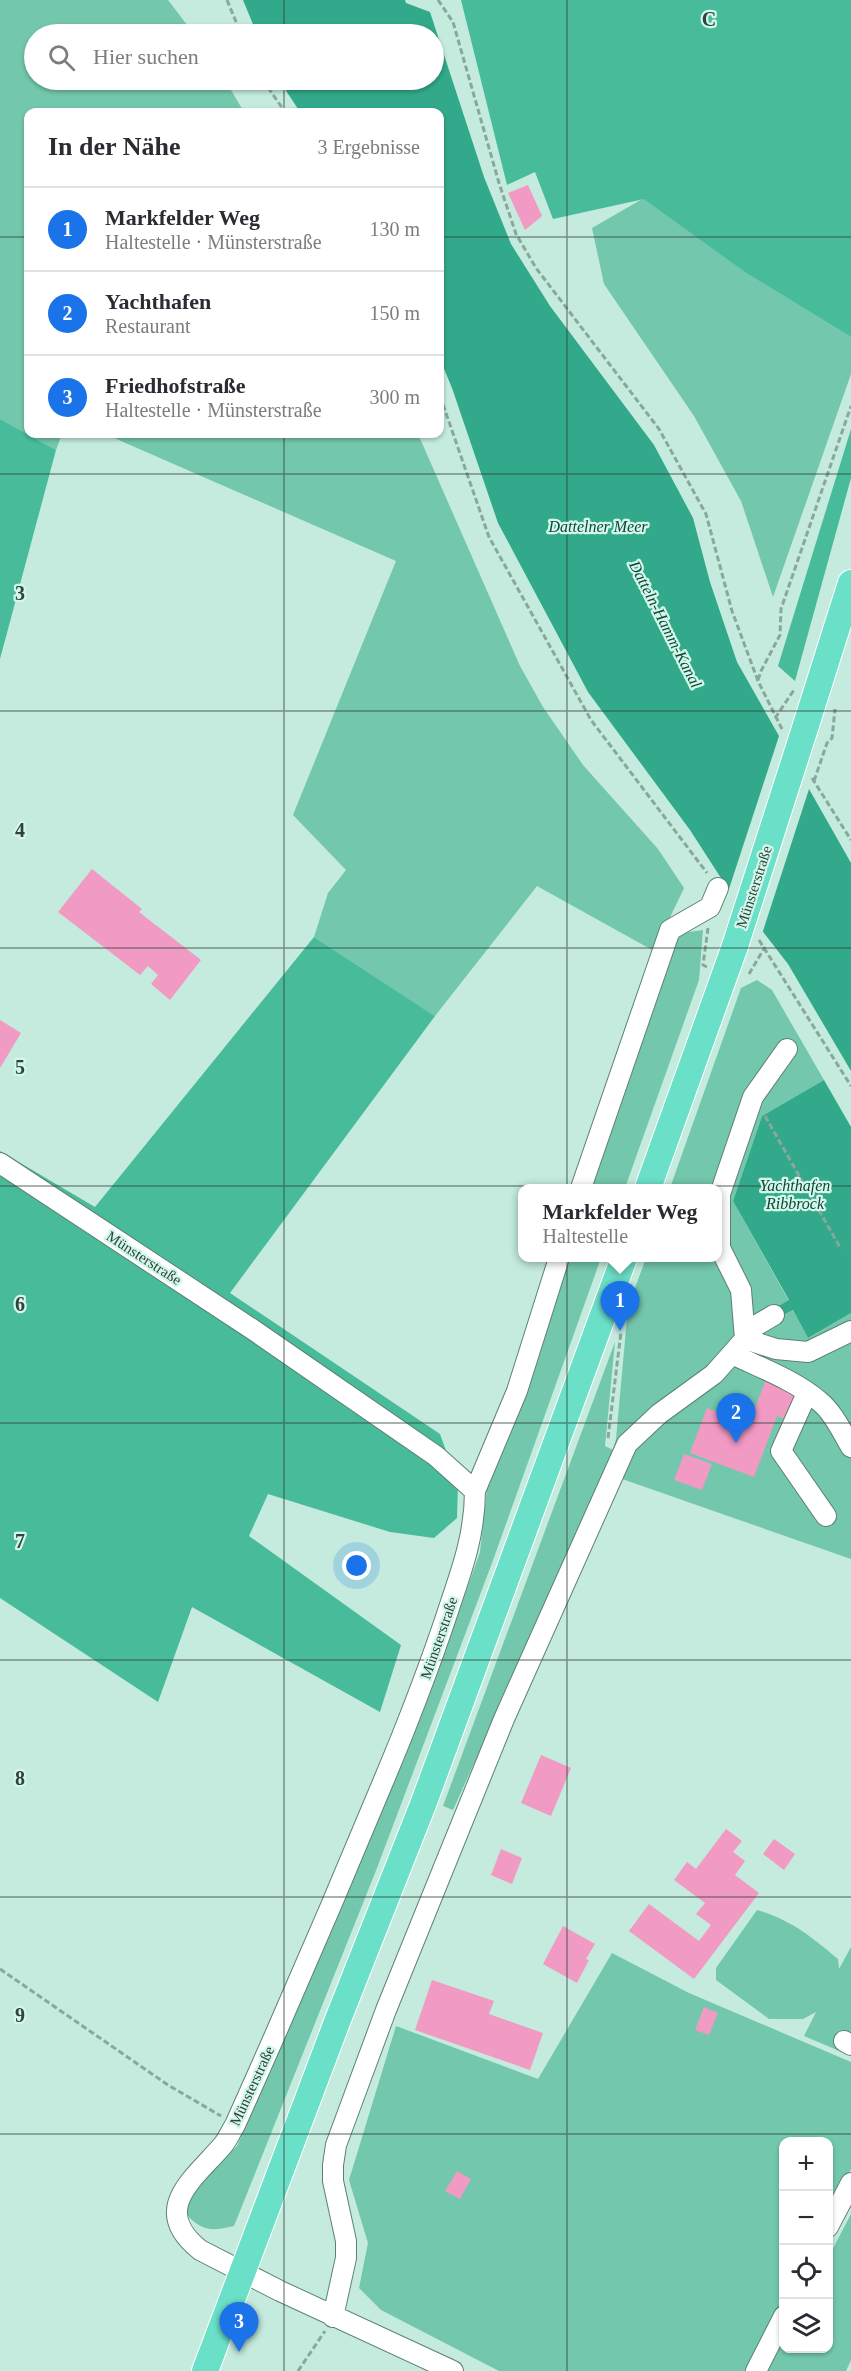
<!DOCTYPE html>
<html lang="de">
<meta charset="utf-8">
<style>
body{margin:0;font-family:"Times New Roman",serif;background:#f7f7f7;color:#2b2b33}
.controls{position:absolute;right:18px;bottom:18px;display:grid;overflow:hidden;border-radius:12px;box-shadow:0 2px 4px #0004}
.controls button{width:54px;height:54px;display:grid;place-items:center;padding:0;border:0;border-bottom:2px solid #e1e1e2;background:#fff;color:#2b2b33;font:30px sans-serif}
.you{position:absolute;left:357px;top:1566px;width:21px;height:21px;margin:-15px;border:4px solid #fff;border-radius:50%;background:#1a73e8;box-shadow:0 0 0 9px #1a73e833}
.badge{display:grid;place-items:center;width:39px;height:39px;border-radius:50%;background:#1a73e8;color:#fff;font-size:20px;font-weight:700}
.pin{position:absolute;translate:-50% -50px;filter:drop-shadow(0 2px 3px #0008)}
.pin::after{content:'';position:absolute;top:32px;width:21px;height:18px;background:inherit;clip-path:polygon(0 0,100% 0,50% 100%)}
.popup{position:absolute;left:518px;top:1184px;width:204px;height:78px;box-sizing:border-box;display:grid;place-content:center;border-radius:12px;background:#fff;filter:drop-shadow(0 2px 4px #0005);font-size:20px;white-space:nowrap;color:#7c7c81}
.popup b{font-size:22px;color:#2b2b33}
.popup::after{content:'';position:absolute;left:50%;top:100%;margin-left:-12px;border:12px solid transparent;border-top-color:#fff}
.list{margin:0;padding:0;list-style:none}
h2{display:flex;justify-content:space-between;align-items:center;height:78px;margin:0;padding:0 24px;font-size:26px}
h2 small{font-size:20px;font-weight:400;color:#7c7c81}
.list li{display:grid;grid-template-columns:39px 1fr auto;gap:18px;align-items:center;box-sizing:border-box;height:84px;padding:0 24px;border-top:2px solid #e1e1e2}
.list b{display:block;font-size:22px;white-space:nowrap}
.list p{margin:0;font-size:20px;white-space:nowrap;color:#7c7c81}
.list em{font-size:20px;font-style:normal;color:#7c7c81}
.icon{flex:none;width:33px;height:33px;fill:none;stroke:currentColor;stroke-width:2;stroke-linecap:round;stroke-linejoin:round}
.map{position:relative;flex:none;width:851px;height:2371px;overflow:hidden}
.search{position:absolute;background:#fff;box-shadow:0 2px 4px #0004;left:24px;top:24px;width:420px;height:66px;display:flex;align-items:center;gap:15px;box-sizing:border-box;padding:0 21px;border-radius:33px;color:#7c7c81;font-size:22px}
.panel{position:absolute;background:#fff;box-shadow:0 2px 4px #0004;left:24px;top:108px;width:420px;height:330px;border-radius:12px}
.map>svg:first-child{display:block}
.green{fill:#73c7ac}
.forest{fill:#48bb9b}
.water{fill:#32a98a}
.pier{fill:#c4ebdd}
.building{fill:#f19ac4}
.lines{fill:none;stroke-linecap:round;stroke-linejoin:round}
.minor-casing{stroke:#5d8174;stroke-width:22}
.major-casing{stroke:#fff;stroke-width:28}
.path{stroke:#89a79c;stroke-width:3;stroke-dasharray:6 3;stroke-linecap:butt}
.minor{stroke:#fff;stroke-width:20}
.major{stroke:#6be0c8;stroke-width:26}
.major-bridge-casing{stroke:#fff;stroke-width:28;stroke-linecap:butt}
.major-bridge{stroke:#6be0c8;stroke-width:26}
.grid{fill:none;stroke:#31413b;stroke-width:1.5;stroke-opacity:0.55}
.labels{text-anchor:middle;stroke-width:4.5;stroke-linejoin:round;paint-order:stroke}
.street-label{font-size:15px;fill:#31413b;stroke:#d1f8ea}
.water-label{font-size:16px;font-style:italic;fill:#124437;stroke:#d1f8ea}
.grid-label{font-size:20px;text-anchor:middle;font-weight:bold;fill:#31413b;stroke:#d1f8ea;stroke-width:4.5;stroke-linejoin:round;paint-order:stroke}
</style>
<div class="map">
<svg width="851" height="2371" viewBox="0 0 851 2371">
<rect width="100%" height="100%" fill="#c4ebdd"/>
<path class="green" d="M0 0H168L194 34H34V80H225L244 112H28V434H62L56 450 0 419Z
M644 198 746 273 851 337V374L773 597 741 501 694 416 604 284 592 228Z
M105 434H418L520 666 543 707 583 765 658 849 684 888 654 951 537 886 435 1016 314 937 328 893 346 870 293 815 396 561Z
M703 930 699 980 625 1188H591L670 951 682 933Z
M757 980 772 990 824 1080 762 1116 733 1201 789 1301 777 1319 793 1310 808 1338 851 1313V1559L605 1473 453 1810 443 1806 615 1342 605 1446 613 1450 616 1439 628 1307 646 1258H718V1188H670L741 988Z
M568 1258H601L492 1563 377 1868 234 2226C211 2231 203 2232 186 2214L189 2195 202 2179 237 2146 372 1835 438 1671 480 1552 487 1488 537 1363Z
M757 1910C793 1921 810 1936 838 1959L839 1969 851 1947V2056L804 2036 816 2012 803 2019H769L716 1980V1968Z
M612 1953 689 1993 851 2062V2169L829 2213 828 2142H784L783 2301 748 2371H499L381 2310 359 2288 368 2243 349 2180 396 2026 538 2079Z
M851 2214V2360L846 2371H767L783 2340 784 2348H828L829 2256Z"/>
<path class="forest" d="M461 0H851V337L746 273 644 199 553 219 535 172 507 185Z
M0 419 56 450 0 659Z
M851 429V478L795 681 778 666Z
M314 937 435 1016 230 1293 440 1434 458 1484 457 1518 434 1538 390 1532 268 1494 249 1536 401 1645 380 1712 192 1607 158 1702 0 1598V1151L95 1207Z"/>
<path class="water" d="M243 0H405L406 3 430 12 484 177 511 244 550 306 654 445 693 518 710 582 737 662 851 863V1071L788 964 719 875 690 830 588 692 498 523 452 388 440 359V112H300L279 80H434V34H257Z
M824 1080 851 1127V1313L808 1338 793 1310 776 1319 771 1311 789 1300 733 1201 762 1116Z"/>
<path class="pier" d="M780 733 810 786 762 934 728 892Z"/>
<path class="building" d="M528 185 542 216 525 230 508 193Z
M92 869 142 909 139 912 201 960 170 1000 151 984 158 975 148 966 140 975 58 912Z
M0 1020 21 1033 0 1068Z
M766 1379 799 1392 789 1420 777 1416 754 1477 690 1453 707 1408 749 1424Z
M684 1454 712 1464 702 1490 674 1480Z
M541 1755 571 1768 551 1816 521 1803Z
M726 1829 742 1841 733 1852 745 1861 735 1875 759 1893 694 1979 629 1931 649 1904 699 1941 711 1925 696 1914 705 1903 674 1880 687 1862 696 1869Z
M774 1839 795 1854 784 1870 763 1854Z
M501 1849 522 1858 512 1884 491 1875Z
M563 1926 595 1944 586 1959 589 1960 577 1983 543 1964Z
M432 1980 494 2001 489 2014 543 2033 530 2070 415 2030Z
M704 2007 718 2013 709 2035 695 2030Z
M457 2171 471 2179 460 2199 445 2191Z"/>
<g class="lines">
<g class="minor-casing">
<path id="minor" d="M0 1163 255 1331 436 1456 475 1491C475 1532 463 1567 450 1605 435 1651 418 1696 400 1741 347 1870 292 1998 235 2125 231 2131 228 2139 223 2145 194 2179 149 2209 200 2250L280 2291 453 2371
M581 1188 670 930 710 907 718 888
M745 1332 774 1315
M745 1339 776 1349 808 1352 851 1331
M732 1354C761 1368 794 1380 819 1401 833 1412 842 1432 851 1447
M807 1393 781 1451 826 1516
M475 1491 517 1391 559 1258
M844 2041 851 2045
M828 2227 851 2183
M333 2317 346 2258V2241L333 2181V2165L336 2145 386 2010 504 1719 627 1444 659 1414 714 1374 745 1339 741 1290 720 1248V1194L753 1097 787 1049
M756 2371 784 2316"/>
</g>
<g class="major-casing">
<path id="major" d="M806 725 851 583
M648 1188 735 946
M205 2371 337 2022 424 1802 624 1258"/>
</g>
<path class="path" d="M227 0 241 34
M438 0 453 22 499 183 516 234 536 268 659 429 706 514 732 611 758 681 782 729
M263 80 285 112
M440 396 489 537 591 720 707 873
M758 680 761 671 780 635 781 609 851 406
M775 718 794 690
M812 778 851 840
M814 781 827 743 832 738 835 709
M759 940 851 1086
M707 967 703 965 708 928
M749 974 765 947
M765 1116 841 1249
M608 1438 621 1332
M0 1969 168 2085 221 2116
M298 2371 325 2331"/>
<use href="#minor" class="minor"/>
<use href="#major" class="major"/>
<g class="major-bridge-casing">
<path id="major-bridge" d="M735 946 806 725"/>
</g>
<use href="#major-bridge" class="major-bridge"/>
</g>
<path class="grid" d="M284 0V34M567 0V2371M284 80V112M0 237H28M440 237H851M284 434V2371M0 474H851M0 711H851M0 948H851M0 1186H851M0 1423H851M0 1660H851M0 1897H851M0 2134H851"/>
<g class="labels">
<g class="street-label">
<text transform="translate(754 887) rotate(-72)" y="5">Münsterstraße</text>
<text transform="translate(144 1258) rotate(33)" y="5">Münsterstraße</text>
<text transform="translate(439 1638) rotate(-71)" y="5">Münsterstraße</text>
<text transform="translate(252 2086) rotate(-65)" y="5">Münsterstraße</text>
</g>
<g class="water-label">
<text x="598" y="532">Dattelner Meer</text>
<text transform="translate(666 624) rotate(63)" y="6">Datteln-Hamm-Kanal</text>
<text x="795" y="1191">Yachthafen<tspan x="795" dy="18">Ribbrock</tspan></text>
</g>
</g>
<g class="grid-label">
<text x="709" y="26">C</text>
<text x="20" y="600">3</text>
<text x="20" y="837">4</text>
<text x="20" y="1074">5</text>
<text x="20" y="1311">6</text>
<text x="20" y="1548">7</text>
<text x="20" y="1785">8</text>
<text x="20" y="2022">9</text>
</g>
</svg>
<div class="controls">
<button>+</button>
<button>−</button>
<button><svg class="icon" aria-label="locate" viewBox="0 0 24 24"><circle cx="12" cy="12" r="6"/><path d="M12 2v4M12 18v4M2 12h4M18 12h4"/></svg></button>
<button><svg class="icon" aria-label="layers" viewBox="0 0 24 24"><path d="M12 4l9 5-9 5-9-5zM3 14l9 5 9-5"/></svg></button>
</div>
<div class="you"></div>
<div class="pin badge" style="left:620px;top:1331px">1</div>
<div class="popup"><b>Markfelder Weg</b>Haltestelle</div>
<div class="pin badge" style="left:736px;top:1443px">2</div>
<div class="pin badge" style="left:239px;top:2352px">3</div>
<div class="search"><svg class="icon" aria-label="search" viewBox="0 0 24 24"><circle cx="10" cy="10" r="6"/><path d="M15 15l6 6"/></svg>Hier suchen</div>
<section class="panel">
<h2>In der Nähe<small>3 Ergebnisse</small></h2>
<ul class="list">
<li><span class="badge">1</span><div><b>Markfelder Weg</b><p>Haltestelle · Münsterstraße</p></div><em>130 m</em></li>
<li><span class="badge">2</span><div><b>Yachthafen</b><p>Restaurant</p></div><em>150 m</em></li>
<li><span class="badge">3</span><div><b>Friedhofstraße</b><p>Haltestelle · Münsterstraße</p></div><em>300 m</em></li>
</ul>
</section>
</div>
